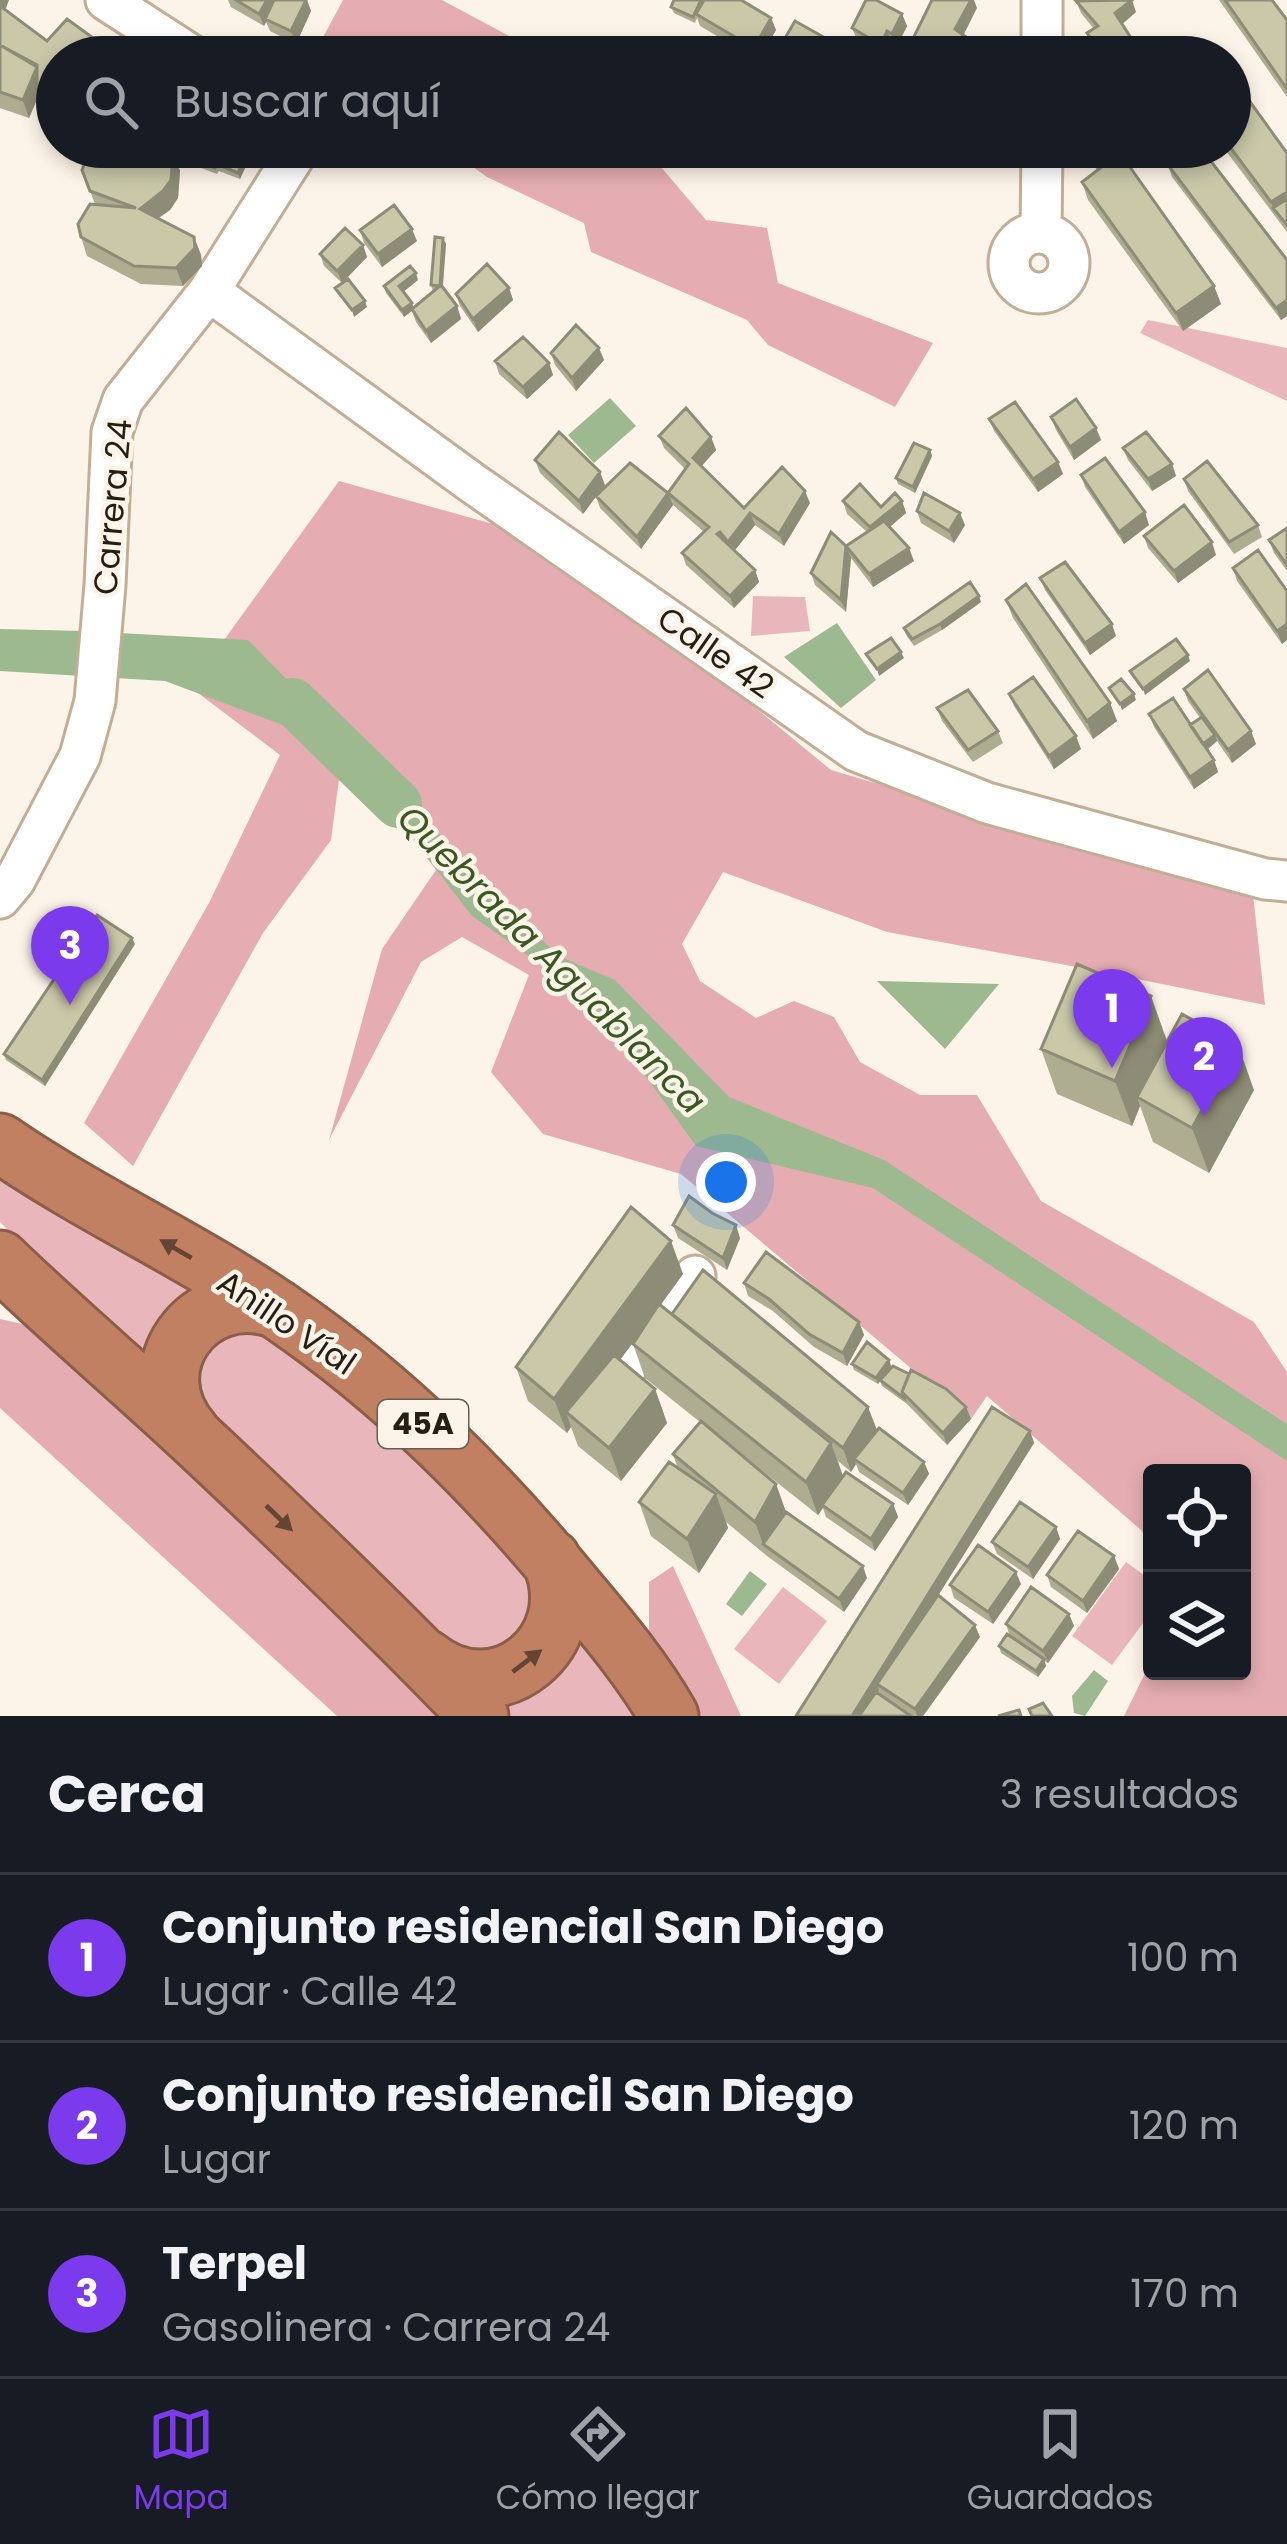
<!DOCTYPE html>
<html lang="es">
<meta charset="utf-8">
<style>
body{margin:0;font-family:Poppins,sans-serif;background:#242831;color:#f1f3f6}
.controls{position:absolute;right:36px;bottom:36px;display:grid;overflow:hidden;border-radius:12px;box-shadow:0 6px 18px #0003}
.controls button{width:108px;height:108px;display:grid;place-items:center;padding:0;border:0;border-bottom:3px solid #363941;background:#171b24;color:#f1f3f6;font:60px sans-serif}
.you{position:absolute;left:726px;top:1182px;width:42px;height:42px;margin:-30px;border:9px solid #fff;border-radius:50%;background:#1a73e8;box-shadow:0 0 0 18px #1a73e833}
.badge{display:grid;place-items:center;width:78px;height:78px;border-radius:50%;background:#7c3aed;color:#fff;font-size:39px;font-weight:700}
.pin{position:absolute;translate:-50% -99px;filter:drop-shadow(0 3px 6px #0008)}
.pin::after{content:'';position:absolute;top:63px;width:42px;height:36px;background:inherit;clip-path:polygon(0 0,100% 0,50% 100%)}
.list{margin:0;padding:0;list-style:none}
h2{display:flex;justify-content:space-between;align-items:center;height:156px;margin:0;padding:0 48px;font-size:51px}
h2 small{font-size:39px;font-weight:400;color:#9ea1a6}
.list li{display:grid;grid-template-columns:78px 1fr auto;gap:36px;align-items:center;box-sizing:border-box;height:168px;padding:0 48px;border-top:3px solid #363941}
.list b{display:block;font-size:45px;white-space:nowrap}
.list p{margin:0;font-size:39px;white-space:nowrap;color:#9ea1a6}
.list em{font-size:39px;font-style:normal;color:#9ea1a6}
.icon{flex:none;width:66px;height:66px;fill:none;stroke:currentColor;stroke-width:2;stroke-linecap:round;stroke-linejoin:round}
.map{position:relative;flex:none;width:1287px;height:1716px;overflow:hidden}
.search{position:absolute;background:#171b24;box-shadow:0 6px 18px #0003;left:36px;right:36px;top:36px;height:132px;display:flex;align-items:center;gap:30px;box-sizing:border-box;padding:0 42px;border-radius:66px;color:#9ea1a6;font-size:45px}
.sheet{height:660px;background:#171b24}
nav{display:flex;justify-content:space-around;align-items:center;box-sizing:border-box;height:168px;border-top:3px solid #363941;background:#171b24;font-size:33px;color:#9ea1a6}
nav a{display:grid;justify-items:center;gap:6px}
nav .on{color:#7c3aed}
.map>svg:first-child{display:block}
.green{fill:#e9b7bb}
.forest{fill:#e5adb1}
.water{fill:#9db98f}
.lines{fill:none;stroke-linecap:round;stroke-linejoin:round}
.river{stroke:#9db98f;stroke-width:48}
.minor-casing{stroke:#c2ae94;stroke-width:45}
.highway-casing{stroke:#8b5e47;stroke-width:63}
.minor{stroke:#fff;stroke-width:39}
.highway{stroke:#c28063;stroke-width:57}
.wall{fill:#aeac91}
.shaded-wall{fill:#8d8c76}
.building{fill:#cac8a9;stroke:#8d8c76;stroke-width:3}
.oneway{fill:#644534}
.labels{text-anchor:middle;stroke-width:9;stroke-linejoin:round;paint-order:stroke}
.shield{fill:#fdf4e9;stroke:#665e54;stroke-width:3}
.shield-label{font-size:30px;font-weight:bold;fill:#251e14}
.street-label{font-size:33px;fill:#251e14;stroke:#fdf4e9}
.water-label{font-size:36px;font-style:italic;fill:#365a1f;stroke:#fdf4e9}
</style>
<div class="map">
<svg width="1287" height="1716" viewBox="0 0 1287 1716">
<rect width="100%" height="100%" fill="#fdf4e9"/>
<path class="green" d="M1148 320 1287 348V401L1140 333Z
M753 596 805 597 810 631 751 636Z
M0 1158 218 1284 153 1378 0 1222Z
M239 1321 289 1331 537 1567 539 1625 490 1653 453 1647 416 1622 195 1403 191 1362Z
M1126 1562 1152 1581V1611L1112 1665 1072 1636Z
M783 1587 827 1621 779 1684 734 1649Z
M584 1620 652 1716H507L484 1693Z"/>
<path class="forest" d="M343 0H442L548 57H315L314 54Z
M437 147H644L706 220 767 228 778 283 933 343 895 407 768 345 747 320 591 252 584 223 487 177 459 157Z
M339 481 493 524 558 556 725 683 831 770 1253 894 1265 1005 1098 971 887 932 723 872 682 944 700 981 756 1018 794 1001 834 1017 860 1062 920 1095H977L1041 1201 1254 1322 1287 1372V1716H1124L1152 1659V1671H1242V1473H1152V1547L1141 1530 987 1396 971 1419 681 1174 543 1134 491 1072 529 975 462 937 421 962 329 1140 382 949 436 870 343 749 331 840 263 933 133 1166 84 1123 209 903 280 755 190 687Z
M0 1319 40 1328 463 1716H337L0 1408Z
M673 1566 741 1716H686L676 1695 682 1677 649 1633V1582Z"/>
<path class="water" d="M610 398 636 426 594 463 568 435Z
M837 623 876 680 841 708 784 657Z
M0 629 83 631 248 640 558 956 615 980 729 1097 884 1160 1287 1424V1461L873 1188 696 1146 591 1000 472 916 342 747 165 681 0 671Z
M877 981 999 984 945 1049Z
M750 1571 767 1584 742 1616 726 1604Z
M1094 1670 1108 1681 1085 1716 1074 1713 1072 1696Z"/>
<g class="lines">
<path class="river" d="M293 702 398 804"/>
<g class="minor-casing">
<path id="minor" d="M106 0 194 57
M1042 57V0
M1041 233 1042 147
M1009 263a30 30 0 1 1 60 0a30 30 0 1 1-60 0Z
M209 291 471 482 856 751 987 803 1265 879 1287 881
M0 898 15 880 80 756 95 701 105 585 112 432 123 400 209 291 293 158 297 147
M622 1373 695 1276"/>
</g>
<g class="highway-casing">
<path id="highway" d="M0 1143C90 1205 191 1250 281 1312 395 1390 490 1486 577 1592 610 1631 644 1672 669 1716
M0 1260C64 1322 132 1379 197 1440 293 1530 388 1621 479 1716
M191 1433C135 1369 198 1281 277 1309
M426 1659C497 1716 588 1642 551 1559"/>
</g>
<use href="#minor" class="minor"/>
<use href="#highway" class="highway"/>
</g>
<path class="wall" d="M0 0 5 10 47 41 96 40 101 52 57 57V109L42 106 38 97 29 118 0 108Z
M228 0H307L311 11 296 44 270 31 266 22 264 26 231 7Z
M1219 0H1272L1287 20V97Z
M1076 1 1136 12 1122 24 1131 38 1136 50 1127 57H1100L1092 46 1087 33 1094 29 1081 13Z
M671 7 771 18 776 30 760 57H753L700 26 697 18 695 23 674 13Z
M902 14 907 26 897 46 892 43 886 57 857 40 852 28Z
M174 147 226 153 243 160 246 166 240 179 219 171 217 174 196 166 194 160 176 153Z
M1223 147 1287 153V232Z
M1085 148 1141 161 1131 169 1214 286 1221 304 1183 331 1088 200 1082 182 1097 170 1090 161Z
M173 153 180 171 178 198 170 210 158 218 194 237 201 255 202 266 183 286 141 284 87 256 81 237 95 204 82 170Z
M1168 165 1272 243 1287 260V316L1281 320 1172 177Z
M360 230 417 241 382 267 364 243Z
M443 238 446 244 443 287 457 306 461 319 431 343 416 322 412 311 404 317 386 293 384 286 418 280 403 291 414 308 433 291 431 285Z
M363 245 367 257 342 283 324 266 320 254Z
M509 288 513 300 478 332 460 306 456 294Z
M599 348 604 360 576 391 555 365 551 353Z
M495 361 549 363 553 375 527 399 499 374Z
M1051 417 1096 428 1101 440 1074 460 1056 430Z
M989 419 1058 462 1063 474 1038 492 994 431Z
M659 436 711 437 716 450 701 466 744 508 810 503 784 546 755 525 734 551 755 570 759 582 734 608 686 565 682 553 704 532 673 505 641 549 600 508 596 496 583 514 540 473 535 460 605 485 598 494 668 493 685 469 664 448Z
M1123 448 1172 464 1176 476 1152 491 1128 460Z
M930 450 932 456 915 493 898 484 896 478Z
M1081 475 1149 525 1124 544 1085 487Z
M1184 479 1258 525 1262 537 1234 554 1188 491Z
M843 501 881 507 902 501 906 513 890 527 914 561 873 587 851 558 846 612 815 585 811 573 867 532 847 514Z
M917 511 965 525 954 543 921 523Z
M1287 528V571L1274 553 1269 540Z
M1144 536 1216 555 1178 583 1148 548Z
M1233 568 1287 591V640L1282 644 1237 581Z
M1040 578 1116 636 1090 655 1045 590Z
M1006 600 1110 703 1117 721 1093 739 1013 618Z
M981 602 942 630 914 646 906 635 904 628Z
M1184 689 1256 744 1232 763 1217 741 1207 750 1214 760 1218 772 1194 789 1154 727 1149 714 1190 725 1200 718 1188 701Z
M1009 694 1081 749 1054 769 1014 706Z
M937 708 998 731 1003 743 973 762 942 721Z
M135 944 45 1086 6 1060 4 1054Z
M1167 1042 1254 1090 1209 1173 1153 1142 1140 1106 1132 1126 1057 1094 1041 1049Z
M673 1225 740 1238 727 1270 678 1238Z
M683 1274 660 1306 673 1316 877 1430 924 1462 929 1474 908 1505 859 1472 856 1464 851 1472 838 1461 843 1476 893 1504 898 1517 875 1551 826 1517 823 1508 818 1515 735 1449 776 1484 786 1512 867 1578 844 1612 767 1556 726 1522 728 1528 699 1573 651 1536 639 1502 678 1469 673 1454 700 1422 645 1378 633 1344 643 1329 620 1360 655 1389 667 1423 621 1481 578 1446 571 1427 567 1433 528 1401 516 1367Z
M744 1283 859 1322 864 1335 847 1366 814 1347 773 1311 748 1296Z
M889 1360 891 1366 966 1407 971 1419 947 1445 907 1404 882 1386 880 1381 878 1384 854 1370 852 1364Z
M1030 1431 1034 1443 938 1595 980 1637 923 1716H796Z
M1056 1527 1060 1539 1033 1579 997 1554 992 1542Z
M1114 1556 1119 1569 1087 1613 1051 1587 1047 1575Z
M1021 1584 993 1624 954 1598 950 1585Z
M1069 1614 1074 1626 1048 1663 1044 1661 1046 1666 1038 1677 1001 1653 999 1646 1010 1637 1006 1624Z"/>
<path class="shaded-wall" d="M0 0H9L0 25Z
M267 0H279L265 19 266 22 264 26 259 14Z
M307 0 311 11 296 44 291 31Z
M971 0H974L977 8 960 42 955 29Z
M1132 0 1136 12 1120 26 1115 13Z
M902 14 907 26 897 46 892 34Z
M771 18 776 30 760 57H757L754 48Z
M887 31 892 43 886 57 881 45Z
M1131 38 1136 50 1127 57H1114L1112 52Z
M827 39 831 52 828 57H818Z
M96 40 101 52 98 57H89Z
M970 40 975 52 972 57H962Z
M37 67 38 97 29 118 23 100Z
M1137 149 1141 161 1109 184 1105 172Z
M173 153 180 171 178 198 170 210 146 227 140 209Z
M243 160 246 166 240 179 238 173Z
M1287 192V214L1273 208 1271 202Z
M412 229 417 241 382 267 378 254Z
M194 237 201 255 202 266 183 286 176 268Z
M443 238 446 244 442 292 440 286Z
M363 245 367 257 342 283 337 271Z
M416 273 418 280 402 293 399 286Z
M1214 286 1221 304 1183 331 1176 313Z
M509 288 513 300 478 332 473 319Z
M1287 300V316L1281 320 1276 308Z
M365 301 367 307 354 317 352 310Z
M412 303 414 309 404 317 402 310Z
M457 306 461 319 431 343 426 331Z
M599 348 604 360 576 391 572 378Z
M549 363 553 375 527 399 523 387Z
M1096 428 1101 440 1074 460 1070 447Z
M711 437 716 450 698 470 693 458Z
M930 450 932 456 915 493 913 487Z
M1058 462 1063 474 1038 492 1033 479Z
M1172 464 1176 476 1152 491 1148 479Z
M600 472 605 485 583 514 579 501Z
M805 491 810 503 784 546 779 534Z
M668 493 673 505 641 549 637 537Z
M902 501 906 513 875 539 870 527Z
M1145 512 1149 525 1124 544 1119 532Z
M750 513 755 525 732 554 728 542Z
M960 513 965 525 954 543 949 531Z
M1212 542 1216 555 1178 583 1174 571Z
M846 546 851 558 846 612 841 600Z
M909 548 914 561 873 587 869 574Z
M755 570 759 582 734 608 730 596Z
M979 596 981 602 942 630 940 624Z
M1112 624 1116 636 1090 655 1085 643Z
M1287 624V640L1282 644 1277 631Z
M901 652 904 658 879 676 877 669Z
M1188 655 1190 661 1145 695 1143 689Z
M1134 694 1136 700 1122 710 1120 704Z
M1110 703 1117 721 1093 739 1087 721Z
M1251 731 1256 744 1232 763 1228 750Z
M1215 735 1217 741 1204 752 1202 745Z
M1076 736 1081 749 1054 769 1049 756Z
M1214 760 1218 772 1194 789 1190 777Z
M132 938 135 944 45 1086 42 1080Z
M1151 996 1167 1041 1137 1097 1140 1106 1132 1126 1115 1081Z
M1238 1045 1254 1090 1209 1173 1192 1128Z
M736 1225 740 1238 727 1270 723 1258Z
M671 1241 683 1274 576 1420 566 1412 571 1427 567 1433 554 1399Z
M859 1322 864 1335 847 1366 843 1353Z
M889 1360 891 1366 878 1384 876 1378Z
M655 1389 667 1423 621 1481 609 1448Z
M868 1407 877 1430 854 1459 856 1464 851 1472 843 1448Z
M966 1407 971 1419 947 1445 943 1433Z
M1030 1431 1034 1443 899 1658 877 1684 879 1690 863 1716H852Z
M831 1443 843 1477 818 1515 806 1482Z
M924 1462 929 1474 908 1505 903 1493Z
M776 1484 788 1518 763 1544 755 1522Z
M716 1494 728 1528 699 1573 687 1539Z
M893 1504 898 1517 875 1551 871 1539Z
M1056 1527 1060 1539 1033 1579 1028 1567Z
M1114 1556 1119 1569 1087 1613 1083 1601Z
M863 1566 867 1578 844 1612 839 1599Z
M1016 1572 1021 1584 993 1624 988 1612Z
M1069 1614 1074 1626 1048 1663 1043 1651Z
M975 1625 980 1637 923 1716H917L915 1709Z
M1044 1659 1046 1666 1038 1677 1036 1671Z"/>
<path class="building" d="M236 0H267L259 14Z
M274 0H306L291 31 265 19Z
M674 0H701L693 17 671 7Z
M704 0H741L771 18 754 48 696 14Z
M866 0H876L902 14 892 34 887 31 881 45 852 28Z
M932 0H971L955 29 970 40 962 57H904Z
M1132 0 1115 13 1131 38 1112 52 1116 57H1104L1087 33 1098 26 1076 1Z
M1225 0H1272L1287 20V89Z
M0 6 47 41 67 19 96 40 89 57H57V98L37 93V65L0 45Z
M795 21 827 39 818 57H774Z
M0 45 37 67 23 100 0 92Z
M1212 50 1218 57H1202Z
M1230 74 1287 153V192L1271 202 1230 147Z
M91 147H163L173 153 171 180 163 191 140 209 194 237 195 248 176 268 134 266 81 237 78 224 90 204 136 208 90 191 82 170Z
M176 147H224L222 151 243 160 238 173 217 164 215 168 194 159 196 155Z
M1087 147H1135L1137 149 1124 158 1120 153 1101 167 1085 148Z
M1192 147H1200L1287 260V300L1276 308 1168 165Z
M1120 153 1214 286 1176 313 1082 182Z
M1287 199V225L1273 208Z
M394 205 412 229 378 254 360 230Z
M345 228 363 245 337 271 320 254Z
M435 237 443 238 440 286 431 285Z
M487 264 509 288 473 319 456 294Z
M410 266 416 273 399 286 412 303 402 310 384 286Z
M348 279 365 301 352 310 335 288Z
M441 285 457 306 426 331 412 309Z
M576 325 599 348 572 378 551 353Z
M523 337 549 363 523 387 495 361Z
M1076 399 1096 428 1070 447 1051 417Z
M1015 402 1058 462 1033 479 989 419Z
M686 408 711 437 693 458 744 508 782 467 805 491 779 534 750 513 728 542 720 532 717 534 755 570 730 596 682 553 709 527 668 493 689 464 659 436Z
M559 432 600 472 579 501 535 460Z
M1146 432 1172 464 1148 479 1123 448Z
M914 443 930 450 913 487 896 478Z
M1105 458 1145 512 1119 532 1081 475Z
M1207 461 1258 525 1229 542 1184 479Z
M630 463 668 493 637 537 596 496Z
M860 484 881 507 895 493 902 501 870 527 843 501Z
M924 493 960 513 949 531 917 511Z
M1184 505 1212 542 1174 571 1144 536Z
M884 521 909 548 869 574 846 546Z
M1287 528V565L1269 540Z
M831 532 846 546 841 600 811 573Z
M1258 550 1287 591V624L1277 631 1233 568Z
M1065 562 1112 624 1085 643 1040 578Z
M970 582 979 596 940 624 912 639 904 628Z
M1026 584 1110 703 1087 721 1006 600Z
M891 638 901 652 877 669 866 654Z
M1176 639 1188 655 1143 689 1130 671Z
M1208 670 1251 731 1228 750 1184 689Z
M1033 677 1076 736 1049 756 1009 694Z
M1121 679 1134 694 1120 704 1109 688Z
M968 690 998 731 968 750 937 708Z
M1173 698 1214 760 1190 777 1149 714Z
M1202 717 1215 735 1203 744 1190 725Z
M97 915 132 938 42 1080 4 1054Z
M1077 964 1151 996 1115 1081 1041 1049Z
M1182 1014 1238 1045 1192 1128 1137 1097Z
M689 1196 712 1213 736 1225 723 1258 673 1225Z
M631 1207 671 1241 554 1399 516 1367Z
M766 1252 859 1322 843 1353 809 1334 769 1299 744 1283Z
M703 1270 868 1407 843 1448 672 1314Z
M659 1304 831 1443 806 1482 633 1344Z
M867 1342 889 1360 876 1378 852 1364Z
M614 1355 655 1389 609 1448 566 1412Z
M893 1366 909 1374 902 1392 904 1398 880 1380Z
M911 1370 946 1389 966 1407 943 1433 902 1392Z
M992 1407 1030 1431 852 1716H796Z
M701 1421 776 1484 755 1522 673 1454Z
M879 1428 924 1462 903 1493 854 1459Z
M669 1462 716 1494 687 1539 639 1502Z
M846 1472 893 1504 871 1539 822 1505Z
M1020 1502 1056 1527 1028 1567 992 1542Z
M786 1512 863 1566 839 1599 763 1544Z
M1078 1531 1114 1556 1083 1601 1047 1575Z
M978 1545 1016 1572 988 1612 950 1585Z
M1031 1587 1069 1614 1043 1651 1006 1624Z
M938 1595 975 1625 915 1709 877 1684Z
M1007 1634 1044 1659 1036 1671 999 1646Z
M876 1692 911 1716H859Z
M1043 1703 1052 1716H1032L1029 1709Z
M1019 1710 1021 1716H998Z"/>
<defs><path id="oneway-solid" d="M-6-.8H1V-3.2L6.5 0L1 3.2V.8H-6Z" transform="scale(3)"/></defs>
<g class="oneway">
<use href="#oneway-solid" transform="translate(176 1249) rotate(-150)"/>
<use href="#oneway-solid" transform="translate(279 1518) rotate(44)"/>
<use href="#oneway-solid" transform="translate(527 1661) rotate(-37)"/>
</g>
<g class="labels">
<rect class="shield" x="378" y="1400" width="90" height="48" rx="9"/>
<g class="shield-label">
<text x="423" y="1434">45A</text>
</g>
<g class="street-label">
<text transform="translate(112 507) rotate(-85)" y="12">Carrera 24</text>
<text transform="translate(716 652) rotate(35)" y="12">Calle 42</text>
<text transform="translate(287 1322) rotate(34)" y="12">Anillo Víal</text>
</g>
<g class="water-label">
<text transform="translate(552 959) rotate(45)" y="13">Quebrada Aguablanca</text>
</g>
</g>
</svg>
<div class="controls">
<button><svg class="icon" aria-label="locate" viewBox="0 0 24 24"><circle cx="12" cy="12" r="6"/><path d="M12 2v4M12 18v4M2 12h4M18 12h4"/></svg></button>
<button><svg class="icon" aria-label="layers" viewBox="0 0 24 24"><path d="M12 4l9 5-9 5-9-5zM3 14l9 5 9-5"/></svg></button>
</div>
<div class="you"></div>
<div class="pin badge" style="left:1112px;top:1068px">1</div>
<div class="pin badge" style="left:1204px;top:1116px">2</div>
<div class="pin badge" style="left:70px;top:1005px">3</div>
<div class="search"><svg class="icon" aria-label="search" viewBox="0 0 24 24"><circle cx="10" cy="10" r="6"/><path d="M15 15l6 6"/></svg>Buscar aquí</div>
</div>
<section class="sheet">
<h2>Cerca<small>3 resultados</small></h2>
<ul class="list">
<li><span class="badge">1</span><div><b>Conjunto residencial San Diego</b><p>Lugar · Calle 42</p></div><em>100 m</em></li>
<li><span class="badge">2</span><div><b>Conjunto residencil San Diego</b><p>Lugar</p></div><em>120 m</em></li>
<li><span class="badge">3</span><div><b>Terpel</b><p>Gasolinera · Carrera 24</p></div><em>170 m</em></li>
</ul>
</section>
<nav>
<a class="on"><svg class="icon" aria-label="map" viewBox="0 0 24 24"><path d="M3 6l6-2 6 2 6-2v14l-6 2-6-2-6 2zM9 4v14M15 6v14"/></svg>Mapa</a>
<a><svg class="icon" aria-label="directions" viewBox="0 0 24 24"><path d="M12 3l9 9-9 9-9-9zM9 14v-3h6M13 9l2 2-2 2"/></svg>Cómo llegar</a>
<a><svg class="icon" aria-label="saved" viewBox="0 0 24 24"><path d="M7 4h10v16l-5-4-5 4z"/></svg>Guardados</a>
</nav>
